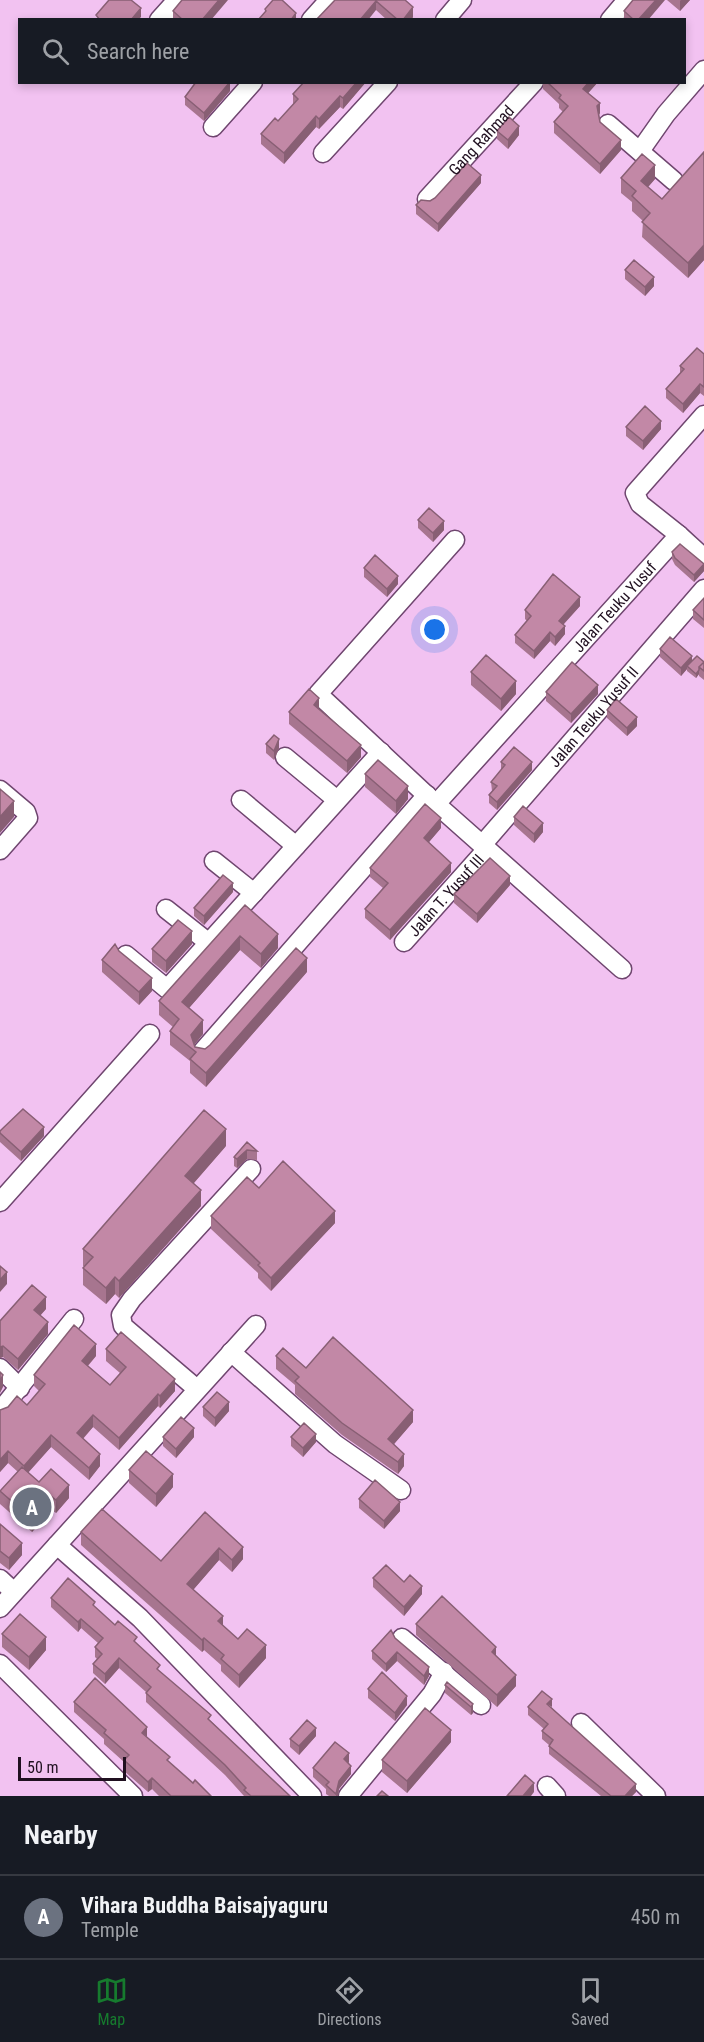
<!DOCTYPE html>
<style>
body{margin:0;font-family:"Roboto Condensed",sans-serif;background:#242831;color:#f1f3f6}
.scale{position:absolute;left:18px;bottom:15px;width:108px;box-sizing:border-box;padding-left:6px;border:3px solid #201020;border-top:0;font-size:16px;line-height:21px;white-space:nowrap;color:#201020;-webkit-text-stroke:4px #f2c2f1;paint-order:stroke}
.you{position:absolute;left:435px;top:630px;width:21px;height:21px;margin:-15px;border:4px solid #fff;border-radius:50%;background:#1a73e8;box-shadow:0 0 0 9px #1a73e833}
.badge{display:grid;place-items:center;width:39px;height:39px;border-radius:50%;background:#167b2e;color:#fff;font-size:20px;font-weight:700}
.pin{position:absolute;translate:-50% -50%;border:3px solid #fff;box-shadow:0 2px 6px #0006}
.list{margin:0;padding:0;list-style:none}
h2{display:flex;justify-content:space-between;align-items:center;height:78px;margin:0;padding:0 24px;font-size:26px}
h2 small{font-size:20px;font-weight:400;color:#9ea1a6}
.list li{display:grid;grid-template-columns:39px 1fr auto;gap:18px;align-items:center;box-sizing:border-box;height:84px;padding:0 24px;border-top:2px solid #363941}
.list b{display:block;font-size:22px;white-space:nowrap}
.list p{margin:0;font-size:20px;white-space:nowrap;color:#9ea1a6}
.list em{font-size:20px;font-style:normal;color:#9ea1a6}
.icon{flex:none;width:33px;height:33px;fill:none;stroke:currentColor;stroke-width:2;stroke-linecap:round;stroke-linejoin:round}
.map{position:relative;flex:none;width:704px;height:1796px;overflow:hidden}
.search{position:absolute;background:#171b24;box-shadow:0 3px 9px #0003;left:18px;right:18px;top:18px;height:66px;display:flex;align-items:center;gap:15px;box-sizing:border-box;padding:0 21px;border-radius:0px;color:#9ea1a6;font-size:22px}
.sheet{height:162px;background:#171b24}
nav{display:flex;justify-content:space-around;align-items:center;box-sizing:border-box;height:84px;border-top:2px solid #363941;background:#171b24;font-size:16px;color:#9ea1a6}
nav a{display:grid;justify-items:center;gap:3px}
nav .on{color:#167b2e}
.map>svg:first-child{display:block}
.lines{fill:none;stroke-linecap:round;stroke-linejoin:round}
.minor-casing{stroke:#6f466f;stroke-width:21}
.minor{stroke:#fff;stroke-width:18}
.wall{fill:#a7758f}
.shaded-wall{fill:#885f74}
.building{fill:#c288a6;stroke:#885f74;stroke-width:1.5}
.labels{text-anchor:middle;stroke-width:5;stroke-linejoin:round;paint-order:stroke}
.street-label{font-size:16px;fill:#201020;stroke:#f2c2f1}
</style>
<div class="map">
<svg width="704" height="1796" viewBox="0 0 704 1796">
<rect width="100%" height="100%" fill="#f2c2f1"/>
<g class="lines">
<g class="minor-casing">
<g id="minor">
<path d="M159 20 177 0"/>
<path d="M311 20 329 0"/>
<path d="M445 20 462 0"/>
<path d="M610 20 627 0"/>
<path d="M608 124 674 181"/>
<path d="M213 127 253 82"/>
<path d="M640 151 666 114 704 70"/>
<path d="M323 153 388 82"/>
<path id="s1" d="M427 199 534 82"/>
<path d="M679 535 704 558"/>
<path d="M455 540 318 694 436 804 622 969"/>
<path d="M285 757 337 800"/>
<path d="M0 790 26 812 28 818 0 850"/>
<path d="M241 800 296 846"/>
<path id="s2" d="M436 804 679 535 640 504 635 493 704 415"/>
<path id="s3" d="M482 845 704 589"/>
<path d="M214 861 254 893"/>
<path d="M166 909 209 943"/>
<path id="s4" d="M404 942 487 849"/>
<path d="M126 955 167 989 381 752"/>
<path d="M202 1052 427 795"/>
<path d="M0 1202 150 1034"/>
<path d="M231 1352 335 1444 401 1490"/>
<path d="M0 1368 20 1388"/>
<path d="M197 1389 123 1326 121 1315 132 1299 251 1169"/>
<path d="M0 1411 74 1319"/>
<path d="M57 1545 140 1618 312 1796"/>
<path d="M0 1579 14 1592"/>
<path d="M0 1608 256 1325"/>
<path d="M402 1638 481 1705"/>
<path d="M0 1664 133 1796"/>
<path d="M581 1723 656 1796"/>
<path d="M547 1786 556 1796"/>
<path d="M348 1796 432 1694 444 1672"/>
</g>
</g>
<use href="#minor" class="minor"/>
</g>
<path class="wall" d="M335 0H405L413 17 411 20H387L376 10Z
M667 0H690L680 11Z
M173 11 211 20H173Z
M624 11 648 20H624Z
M366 82 343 109 340 107 319 129 316 127 284 164 261 144V134L278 121 293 105V94Z
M543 82H598L588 93 600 113 599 115 600 122 621 150 600 174 554 133V122L563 112 559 108V104L543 89Z
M230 91 204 121 185 105V97Z
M497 131 519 135 508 149 497 139Z
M704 152V260L688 278 642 237 643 221 632 211V202L621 193V178L655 179 648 187 662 199Z
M481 183 438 232 416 214V205Z
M625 270 654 286 645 296 625 279Z
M704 354V396L700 393 683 413 666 398V389L680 374V366Z
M626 427 661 429 643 450 626 436Z
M418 520 444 530 433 542 418 528Z
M672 552 704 571 694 582 675 565 672 559Z
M364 568 398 584 387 597 364 577Z
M704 598V628L693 619V610Z
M580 606 564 624 565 634 555 646 550 641 534 659 515 643V635L527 621 525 619V610Z
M660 649 692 662H704V680L699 676V674L696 678 687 671V669L681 676 660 657Z
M471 672 516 694 501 711 471 685Z
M546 692 598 694 571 723 546 701Z
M319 710 361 757 347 773 289 724V712Z
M607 710 637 726 627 736 607 718Z
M266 744 279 748 274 760 266 753Z
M501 762 532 770 497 810 489 803V795L492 791 491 782 501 770Z
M365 774 408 799 396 814 365 787Z
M514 817 543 832 534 843 514 825Z
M441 828 428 843 451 872 390 940 365 918V909L383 888 370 877V868Z
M510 885 477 923 454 903V894Z
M233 892 204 925 194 916V908Z
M245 905 278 948 261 968 240 950 189 1008 203 1034 194 1045 195 1047 205 1049 210 1045 307 972 206 1087 190 1073V1061L170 1045V1031L173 1027 159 1015V1001Z
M192 944 166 973 152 962V949Z
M102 960 152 991 139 1005 102 972Z
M0 1131 44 1136 21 1161 0 1142Z
M247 1142 257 1151V1160L247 1159 237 1168 234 1166V1157Z
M226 1146 194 1183 201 1206 119 1298 115 1294 106 1304 83 1285V1268L85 1267 83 1266V1249Z
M259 1188 335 1223 271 1291 258 1278V1273L211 1229V1216Z
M46 1309 40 1316 48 1334 18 1370 3 1357 0 1358V1321Z
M106 1349 175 1391 160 1408 158 1406 119 1450 93 1427 83 1439 100 1466 89 1480 51 1447 28 1473 39 1482 69 1498 56 1513 52 1510 32 1532 0 1504V1491L18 1472 8 1463 0 1472V1410L27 1405 39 1391 34 1386V1375L96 1356 88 1366 110 1385 120 1373 106 1361Z
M276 1356 306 1368 413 1422 394 1444 404 1466 398 1474 342 1435 295 1394V1385L276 1369Z
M203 1407 229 1411 215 1427 203 1416Z
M163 1437H194L176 1458 163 1446Z
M291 1437 316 1442 303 1457 291 1446Z
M129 1470 173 1487 156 1507 129 1483Z
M359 1499 400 1511 384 1529 359 1508Z
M205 1512 243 1559 232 1572 219 1560 193 1590 223 1626 238 1639 266 1658 239 1688 221 1671V1665L204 1650 202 1652 81 1545V1532L161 1561Z
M0 1524 22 1555 9 1570 0 1563Z
M373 1578 404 1582 422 1594 404 1616 373 1587Z
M51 1598 95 1608 137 1644 160 1672 211 1721 290 1796H244L225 1775 146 1702V1692L119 1668 105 1684 93 1673V1664L97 1659 95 1657V1647L98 1643 81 1628 78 1632 51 1607Z
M416 1624 516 1686 497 1707 416 1635Z
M2 1634 46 1650 29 1670 2 1647Z
M395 1638 429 1676 424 1685 397 1661 386 1672 372 1659V1651Z
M445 1685 473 1704V1713L471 1715 445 1693Z
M368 1689 407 1705 395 1721 368 1698Z
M74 1702 147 1737 170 1763 193 1783 211 1796H159L152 1789 148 1792 124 1771V1762L104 1744V1739L74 1712Z
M528 1707H551L636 1792 632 1796H601L549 1754V1745L542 1739V1731L544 1729 528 1715Z
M316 1736 299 1755 290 1747V1739Z
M451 1742 407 1793 382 1772V1760Z
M349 1762 348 1763 351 1774 339 1789 338 1796H329L326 1794V1789L313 1777V1768Z"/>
<path class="shaded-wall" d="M219 0H228L211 20H202Z
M656 0H665L648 20H638Z
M681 0H690L680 11V1Z
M376 1V10L368 20H360Z
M413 7V17L411 20H403Z
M141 8V17L138 20H131Z
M296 13V20H291Z
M230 82V91L204 121V113Z
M357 82H366L343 109V98Z
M589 82H598L583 99V89Z
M340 96V107L319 129V119Z
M600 103V113L597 117V106Z
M316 116V127L284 164V153Z
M519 126V135L508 149V140Z
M621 140V150L600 174V164Z
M655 165V179L641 195V181Z
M481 175V183L438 232V224Z
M704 245V260L688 278V263Z
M654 277V286L645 296V287Z
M700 384V393L683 413V404Z
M661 421V429L643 450V441Z
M444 521V530L433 542V533Z
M704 564V571L694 582V575Z
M398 576V584L387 597V589Z
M580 597V606L559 629V621Z
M565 626V634L555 646V637Z
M550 632V641L534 659V651Z
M692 656V664L687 666V669L681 676V668Z
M699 670V674L696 678V674Z
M516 681V694L501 711V699Z
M598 685V694L571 723V714Z
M319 698V711L314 705Z
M637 717V726L627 736V728Z
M279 739V748L274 760V751Z
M361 745V757L347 773V761Z
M532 762V770L497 810V802Z
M408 786V799L396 814V801Z
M14 801V817L0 833V817Z
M441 818V828L424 848V838Z
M543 823V832L534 843V834Z
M451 863V872L390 940V930Z
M510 876V885L477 923V914Z
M233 883V892L204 925V916Z
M192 931V944L166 973V961Z
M278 934V948L261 968V954Z
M240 936V950L182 1016V1002Z
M307 958V972L206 1087V1073Z
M152 978V991L139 1005V992Z
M203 1020V1034L191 1049V1035Z
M44 1127V1136L21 1161V1152Z
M226 1129V1146L185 1193V1176Z
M247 1150V1159L237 1168V1159Z
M201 1190V1206L119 1298V1281Z
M335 1211V1223L271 1291V1278Z
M7 1272V1284L0 1292V1280Z
M115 1277V1294L106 1304V1288Z
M46 1297V1309L34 1322V1310Z
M48 1322V1334L18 1370V1359Z
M96 1344V1356L82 1372V1361Z
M3 1346V1357L0 1358V1347Z
M3 1375V1387L0 1393V1381Z
M175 1379V1391L160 1408V1396Z
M158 1394V1406L119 1450V1438Z
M229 1402V1411L215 1427V1418Z
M413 1410V1422L388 1451V1439Z
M93 1415V1427L77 1445V1433Z
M194 1428V1437L176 1458V1449Z
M316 1434V1442L303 1457V1448Z
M51 1435V1447L24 1477V1466Z
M8 1451V1463L0 1472V1460Z
M100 1454V1466L89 1480V1468Z
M404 1454V1466L398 1474V1462Z
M173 1474V1487L156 1507V1494Z
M69 1485V1498L56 1513V1500Z
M52 1497V1510L32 1532V1519Z
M400 1502V1511L384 1529V1521Z
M22 1543V1555L9 1570V1558Z
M243 1547V1559L232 1572V1560Z
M219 1548V1560L187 1597V1584Z
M422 1586V1594L404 1616V1607Z
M223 1616V1628L218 1621Z
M81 1619V1628L78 1632V1622Z
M46 1637V1650L29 1670V1657Z
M204 1638V1650L202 1652V1640Z
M266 1645V1658L239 1688V1675Z
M496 1647V1658L492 1652Z
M397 1652V1661L386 1672V1664Z
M119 1658V1668L105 1684V1674Z
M429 1667V1676L424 1685V1676Z
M516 1675V1686L497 1707V1695Z
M407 1696V1705L395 1721V1713Z
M552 1699V1707L547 1704Z
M473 1704V1713L471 1715V1707Z
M147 1727V1737L142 1733Z
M316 1728V1736L299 1755V1746Z
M451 1730V1742L407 1793V1781Z
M349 1753V1762L344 1768V1759Z
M351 1766V1774L339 1789 338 1796H336L339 1781Z
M152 1778V1789L148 1792V1782Z
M534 1783V1792L531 1796H523Z
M636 1784V1792L632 1796H625Z"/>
<path class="building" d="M109 0H131L141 8 131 20H100L96 15Z
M182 0H219L202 20H183L173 11Z
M273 0H282L296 13 291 20H258L266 11 265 9Z
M335 0H405L413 7 403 20H398L376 1 360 20H316Z
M633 0H656L638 20H634L624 11Z
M196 82H230L204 113 185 97Z
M304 82H357L343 98 340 96 319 119 316 116 284 153 261 134 275 118 278 121 298 99 293 94Z
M547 82H589L583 89 600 103 597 106 600 122 621 140 600 164 554 122 568 106 559 98 561 95Z
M509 117 519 126 508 140 497 131Z
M704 152V245L688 263 642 222 650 213 632 196 636 191 621 178 642 154 655 165 641 181 662 199Z
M467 163 481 175 438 224 416 205 421 200 430 201 435 198Z
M634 260 654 277 645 287 625 270Z
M697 348 704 354V387L700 384 683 404 666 389 684 369 680 366Z
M645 406 661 421 643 441 626 427Z
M429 508 444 521 433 533 418 520Z
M680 544 704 564 694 575 675 558 672 552Z
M375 555 398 576 387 589 364 568Z
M553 574 580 597 559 621 565 626 555 637 550 632 534 651 515 635 531 616 525 610Z
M704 598V620L693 610Z
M670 637 692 656 681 668 660 649Z
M486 655 516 681 501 699 471 672Z
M697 656 704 662 699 667V670L696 674 687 666Z
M572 662 598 685 571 714 546 692Z
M704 662V671L699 667Z
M309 689 319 698 314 705 361 745 347 761 289 712Z
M616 699 637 717 627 728 607 710Z
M274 735 279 739 274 751 266 744Z
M514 747 532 762 497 802 489 795 497 786 491 782 505 765 501 762Z
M378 760 408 786 396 801 365 774Z
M0 789 14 801 0 817Z
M425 804 441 818 424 838 451 863 390 930 365 909 388 883 370 868Z
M523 806 543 823 534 834 514 817Z
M490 858 510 876 477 914 454 894Z
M223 875 233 883 204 916 194 908Z
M245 905 278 934 261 954 240 936 182 1002 203 1020 191 1035 195 1047 205 1049 210 1045 296 948 307 958 206 1073 190 1059 196 1052 170 1031 179 1019 159 1001Z
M178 920 192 931 166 961 152 949Z
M115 944 119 951 152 978 139 992 102 960Z
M23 1109 44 1127 21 1152 0 1133V1131Z
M204 1110 226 1129 185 1176 201 1190 119 1281 115 1277 106 1288 83 1268 93 1257 83 1249Z
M247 1142 257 1151 247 1150 237 1159 234 1157Z
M283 1161 335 1211 271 1278 258 1265 260 1263 211 1216 247 1177 259 1188Z
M0 1266 7 1272 0 1280Z
M32 1285 46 1297 34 1310 48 1322 18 1359 3 1346 0 1347V1321Z
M74 1325 96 1344 82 1361 110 1385 126 1367 106 1349 121 1332 175 1379 160 1396 158 1394 119 1438 93 1415 77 1433 100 1454 89 1468 51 1435 24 1466 8 1451 0 1460V1410L8 1407 17 1396 27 1405 45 1384 34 1375Z
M333 1337 413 1410 388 1439 404 1454 398 1462 342 1423 295 1381 299 1377 276 1356 283 1348 306 1368Z
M0 1372 3 1375 0 1381Z
M217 1392 229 1402 215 1418 203 1407Z
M181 1417 194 1428 176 1449 163 1437Z
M304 1423 316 1434 303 1448 291 1437Z
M146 1451 173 1474 156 1494 129 1470Z
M22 1467 39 1482 51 1469 69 1485 56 1500 52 1497 32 1519 0 1491Z
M375 1480 400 1502 384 1521 359 1499Z
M102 1509 161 1561 205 1512 243 1547 232 1560 219 1548 187 1584 223 1616 218 1621 238 1639 247 1629 266 1645 239 1675 221 1659 224 1655 204 1638 202 1640 81 1532Z
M0 1524 22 1543 9 1558 0 1551Z
M386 1565 404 1582 410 1575 422 1586 404 1607 373 1578Z
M68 1578 95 1602 93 1605 115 1625 118 1621 137 1637 134 1641 160 1665 157 1669 211 1715 208 1719 290 1796H251L244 1790 246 1788 225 1765 146 1693 151 1687 119 1658 105 1674 93 1664 102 1654 95 1647 103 1638 81 1619 78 1622 51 1598Z
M442 1596 496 1647 492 1652 516 1675 497 1695 416 1624Z
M20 1614 46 1637 29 1657 2 1634Z
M391 1630 395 1638 429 1667 424 1676 397 1652 386 1664 372 1651Z
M382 1672 407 1696 395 1713 368 1689Z
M95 1678 147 1727 142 1733 170 1757 167 1760 193 1783 195 1780 211 1796H171L152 1778 148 1782 124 1760 129 1755 104 1733 106 1730 74 1702Z
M447 1682 473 1704 471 1707 445 1685Z
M542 1691 552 1699 547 1704 636 1784 625 1796H611L549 1746 553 1740 542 1731 548 1724 528 1707Z
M425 1708 451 1730 407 1781 382 1760Z
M307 1720 316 1728 299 1746 290 1739Z
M335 1742 349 1753 344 1759 351 1766 339 1781 336 1794 326 1785 329 1782 313 1768Z
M525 1775 534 1783 523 1796H507Z
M382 1791 388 1796H377Z"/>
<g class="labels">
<g class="street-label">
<text dy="6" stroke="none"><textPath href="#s1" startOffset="80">Gang Rahmad</textPath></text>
<text dy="6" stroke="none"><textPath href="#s2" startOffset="266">Jalan Teuku Yusuf</textPath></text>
<text dy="6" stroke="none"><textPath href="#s3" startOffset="170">Jalan Teuku Yusuf II</textPath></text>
<text dy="6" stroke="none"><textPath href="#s4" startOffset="63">Jalan T. Yusuf III</textPath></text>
</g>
</g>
</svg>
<div class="scale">50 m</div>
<div class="you"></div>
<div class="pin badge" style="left:32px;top:1507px;background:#6b7280">A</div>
<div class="search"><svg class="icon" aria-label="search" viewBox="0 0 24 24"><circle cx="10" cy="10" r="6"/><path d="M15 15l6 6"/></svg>Search here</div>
</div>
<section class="sheet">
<h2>Nearby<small></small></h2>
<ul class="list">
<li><span class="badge" style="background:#6b7280">A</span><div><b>Vihara Buddha Baisajyaguru</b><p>Temple</p></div><em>450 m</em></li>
</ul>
</section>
<nav>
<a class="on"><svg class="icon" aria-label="map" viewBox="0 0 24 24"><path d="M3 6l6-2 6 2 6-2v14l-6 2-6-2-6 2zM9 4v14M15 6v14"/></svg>Map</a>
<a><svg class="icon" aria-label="directions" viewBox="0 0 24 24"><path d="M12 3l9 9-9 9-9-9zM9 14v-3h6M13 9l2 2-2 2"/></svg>Directions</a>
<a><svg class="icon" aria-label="saved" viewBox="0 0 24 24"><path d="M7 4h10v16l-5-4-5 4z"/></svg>Saved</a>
</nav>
